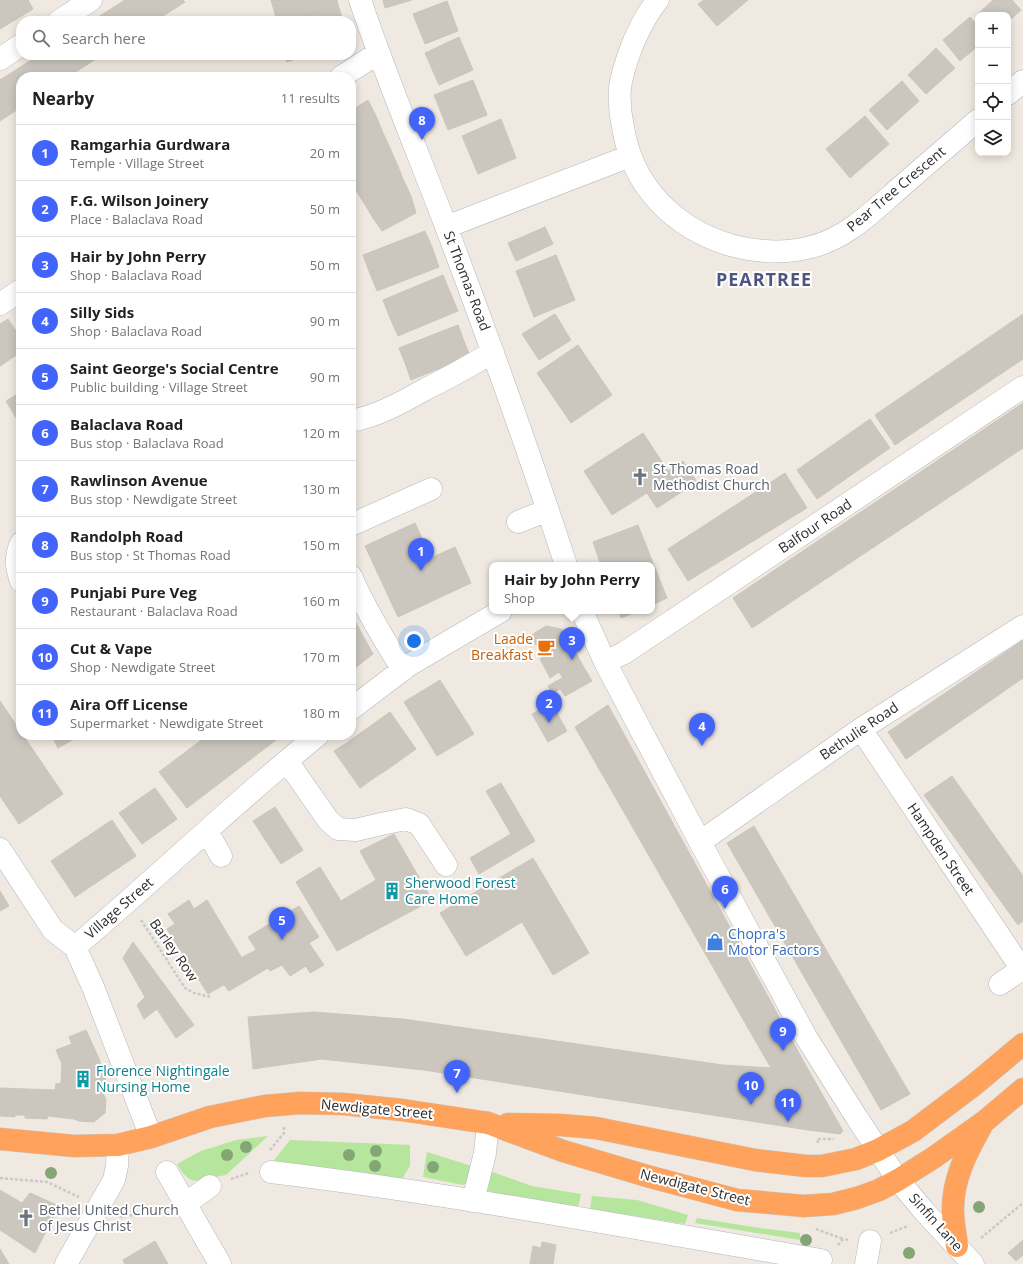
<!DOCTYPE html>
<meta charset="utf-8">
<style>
body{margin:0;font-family:"Open Sans",sans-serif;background:#f6f6f6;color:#202124}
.controls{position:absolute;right:12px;top:12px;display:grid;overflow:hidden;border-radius:8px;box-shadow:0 2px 10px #0003}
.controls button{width:36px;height:36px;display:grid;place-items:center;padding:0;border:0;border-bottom:1px solid #e0e0e0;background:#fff;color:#202124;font:20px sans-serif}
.you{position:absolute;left:414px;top:641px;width:14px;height:14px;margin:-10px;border:3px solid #fff;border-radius:50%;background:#1a73e8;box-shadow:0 0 0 6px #1a73e833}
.badge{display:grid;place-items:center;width:26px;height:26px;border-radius:50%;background:#4264fb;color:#fff;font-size:13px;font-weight:700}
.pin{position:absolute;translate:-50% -33px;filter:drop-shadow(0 1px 2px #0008)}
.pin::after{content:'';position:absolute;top:21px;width:14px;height:12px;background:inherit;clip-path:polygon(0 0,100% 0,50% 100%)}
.popup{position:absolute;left:489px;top:562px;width:166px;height:52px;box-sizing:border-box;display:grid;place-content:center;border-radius:8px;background:#fff;filter:drop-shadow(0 1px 3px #0005);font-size:13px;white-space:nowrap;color:#757577}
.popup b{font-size:15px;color:#202124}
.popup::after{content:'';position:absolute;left:50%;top:100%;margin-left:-8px;border:8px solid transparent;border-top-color:#fff}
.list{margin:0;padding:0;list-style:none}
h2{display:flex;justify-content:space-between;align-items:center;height:52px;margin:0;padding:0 16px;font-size:17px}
h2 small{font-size:13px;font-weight:400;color:#757577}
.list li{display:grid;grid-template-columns:26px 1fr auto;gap:12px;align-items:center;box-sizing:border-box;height:56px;padding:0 16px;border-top:1px solid #e0e0e0}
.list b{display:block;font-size:15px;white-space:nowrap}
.list p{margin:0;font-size:13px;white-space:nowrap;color:#757577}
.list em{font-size:13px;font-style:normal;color:#757577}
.icon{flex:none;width:22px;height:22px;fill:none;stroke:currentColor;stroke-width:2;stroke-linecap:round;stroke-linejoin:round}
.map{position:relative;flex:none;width:1023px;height:1264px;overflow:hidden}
.search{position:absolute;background:#fff;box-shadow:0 2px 10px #0003;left:16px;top:16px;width:340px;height:44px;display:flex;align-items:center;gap:10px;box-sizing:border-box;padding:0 14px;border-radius:16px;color:#757577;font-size:15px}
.panel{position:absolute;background:#fff;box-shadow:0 2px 10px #0003;left:16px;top:72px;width:340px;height:668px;border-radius:16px}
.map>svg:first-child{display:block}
.green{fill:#b6e59e}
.building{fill:#cbc7bf;stroke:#cbc5ba}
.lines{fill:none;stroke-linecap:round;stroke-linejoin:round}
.minor-casing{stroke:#b4b7c1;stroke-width:23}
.highway-casing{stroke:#c9c9c9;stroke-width:23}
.path{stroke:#c9c9c9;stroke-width:2.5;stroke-dasharray:3 2;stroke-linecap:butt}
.minor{stroke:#fff;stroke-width:22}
.highway{stroke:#ffa35c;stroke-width:22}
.tree{fill:#84a574}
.labels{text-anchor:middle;stroke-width:4;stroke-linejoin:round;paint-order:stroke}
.street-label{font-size:14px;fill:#2e2e2e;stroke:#fff}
.worship-label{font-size:14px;fill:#5b616d;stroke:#fff;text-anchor:start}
.food-label{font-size:14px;fill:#c56008;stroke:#fff;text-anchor:end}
.culture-label{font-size:14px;fill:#0d838f;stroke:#fff;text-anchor:start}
.shop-label{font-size:14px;fill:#366cbe;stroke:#fff;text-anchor:start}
.district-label{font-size:18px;font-weight:bold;letter-spacing:1px;fill:#4d5680;stroke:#fff}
</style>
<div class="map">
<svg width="1023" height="1264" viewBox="0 0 1023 1264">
<rect width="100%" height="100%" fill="#efe9e1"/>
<path class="green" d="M268 1136 226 1175C214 1176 195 1186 187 1177 183 1174 180 1169 177 1164L201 1151 236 1140Z
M290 1140 410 1145V1166L402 1179 268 1168Z
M427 1152 475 1167 471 1182 463 1185 423 1177Z
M487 1170 532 1186 581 1194 578 1208 486 1197Z
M592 1196 637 1200 688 1215 685 1224 590 1209Z
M697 1218 753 1227 800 1233V1240L695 1223Z"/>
<path class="building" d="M0 0H28L33 9 0 29Z
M125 0H183L185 2 155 21H92Z
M271 0H296L273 7Z
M296 0H337L338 5 289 21H277L273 7Z
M383 0H412L385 8Z
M704 0H748L717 26 698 4Z
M993 0H1012L1021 10 1008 22V15L978 16 977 15Z
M447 1 458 31 425 44 413 14Z
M338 5 343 21H289Z
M970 17 978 26V46L960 61 943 40Z
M459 37 473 70 439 85 425 53Z
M936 48 955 68 926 94 908 75Z
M39 55H102L68 77H21V107L0 121V80Z
M285 55H306L287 62Z
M473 80 487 115 448 130 434 95Z
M902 81 919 101 887 130 869 110Z
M368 100 376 116 351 132V111Z
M376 116 383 133 351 153V132Z
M865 116 889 144 850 178 826 149Z
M501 119 516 158 478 174 462 136Z
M383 133 390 148 351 172V153Z
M390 148 397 164 355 189 351 182V172Z
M397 164 403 179 364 203 355 189Z
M403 179 411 196 373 218 364 203Z
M411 196 416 213 382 231 373 218Z
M545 227 553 244 516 261 508 243Z
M425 231 432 247 369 271 363 255Z
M432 247 439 267 377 291 369 271Z
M556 255 575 300 534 317 516 271Z
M443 275 450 292 390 318 383 300Z
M450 292 458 311 398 336 390 318Z
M555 314 571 340 539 360 522 334Z
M1023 314V359L895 445 875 415Z
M8 319 21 339V352L0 366V324Z
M458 325 464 341 405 363 399 348Z
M464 341 470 356 411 380 405 363Z
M578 345 612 395 571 423 537 373Z
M21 392V426L6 401Z
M1023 403V448L752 628 733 598Z
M870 419 890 448 817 499 797 470Z
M643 433 668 471 683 461 697 482 657 508 647 493 612 515 584 471Z
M785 473 807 508 688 581 668 549Z
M415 523 431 558 455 547 471 583 398 617 365 546Z
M638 525 667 598 652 605V565H601L593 542Z
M619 611H638L621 618Z
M351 614 373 654 351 671Z
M546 626 561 629 568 639 542 654 530 636Z
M568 639 576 653 546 670 540 659 543 657 542 654Z
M1023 640V678L906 759 888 732Z
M576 653 583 666 563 678 559 672 550 678 546 670Z
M583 666 592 681 565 696 560 689 552 694 548 686Z
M440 680 474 734 457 744 422 691Z
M422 691 457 744 437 756 404 702Z
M0 701 21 732V735H23L63 794 19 824 0 796Z
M551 703 567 731 548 742 532 714Z
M608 705 805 1064 771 1068 575 727Z
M390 712 416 749 402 759 376 722Z
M376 722 402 759 388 769 362 732Z
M362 732 388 769 374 778 348 742Z
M51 735H81L58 748Z
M208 735H278L280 737 187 808 159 772Z
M348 742 374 778 360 788 334 751Z
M952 776 1023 876V921L1018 925 924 795Z
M501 783 535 841 479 874 470 858 511 834 486 791Z
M155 788 177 819 142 844 119 813Z
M275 807 303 850 281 864 253 821Z
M112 820 136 856 75 897 51 861Z
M754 826 910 1094 881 1110 727 843Z
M394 834 432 900 337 951 296 882 320 867 341 901 376 880 360 851Z
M533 858 589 953 553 975 522 922 466 956 440 913Z
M0 891 9 906 0 911Z
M189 900 194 909 207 900 249 970 208 994 167 929 175 924 168 914Z
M299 906 319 937 309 943 324 965 310 973 306 966 290 976 282 965 270 971 248 937Z
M133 942 194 1025 176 1038 157 1009 144 1019 137 1005 145 997 123 958Z
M256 950 268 968 229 991 224 985 249 970 241 958Z
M314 1012 403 1019 723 1065 771 1068 805 1064 843 1131 840 1134 808 1130 424 1070 322 1059 253 1069 248 1017Z
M86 1030 100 1061V1073L106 1074 103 1094 106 1099 105 1113 94 1122 79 1121 74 1119 48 1116 47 1119 25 1118V1115H15V1117L0 1116V1088L55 1090 56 1084 61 1083 62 1064 56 1050 72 1044 69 1037Z
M0 1190 22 1203 30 1193 59 1206 35 1253 0 1230Z
M1023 1240V1255L1016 1261 1008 1253Z
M155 1241 168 1264H125L123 1260Z
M542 1242 556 1245 553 1264H530L533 1246 541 1248Z
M0 1249 9 1264H0Z"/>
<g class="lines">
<g class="minor-casing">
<path id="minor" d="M360 0C386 77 418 153 447 229 489 340 529 452 566 565
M658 0C647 13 641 26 634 41 628 56 622 72 620 88 619 101 620 114 623 127 632 186 674 228 730 245 756 252 785 254 811 247 848 238 875 209 903 185 928 163 953 142 978 120
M59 21 91 0
M0 59 21 45
M341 77 378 53
M1008 94 1023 81
M446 227 630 156
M0 304 21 290
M351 421C377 416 399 404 422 391 446 379 470 366 493 352
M518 522 548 510
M351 525 431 489
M21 543C15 557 16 567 21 581
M351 576C365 609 384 640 403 670
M582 611 605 662 700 842 806 1037 857 1118 898 1180 924 1211 973 1264
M605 662 624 653 1023 387
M351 709 409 665 501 611
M861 729 1023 971
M287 761 328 820 338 829 356 830 381 824 406 819 419 824 446 865
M207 831 221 856
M700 842 861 729 1023 626
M0 849 53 930 75 947 93 987 151 1137
M75 947C157 878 235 802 318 735
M1000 984 1022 969
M167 1172 220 1264
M271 1172C455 1194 638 1229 821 1260
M473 1201 485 1153 488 1123
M185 1204 210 1186
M66 1264 114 1180 117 1166 118 1145
M866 1264 870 1241"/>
</g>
<g class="highway-casing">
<path id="highway" d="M508 1124 561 1125 596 1128 755 1160 806 1166H822L856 1159 878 1150 913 1131 974 1085 1023 1044
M0 1139 74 1146 118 1145 151 1137 210 1117 265 1106 300 1103 344 1104 402 1110 488 1123 563 1151 647 1176 737 1200 804 1206 833 1204 857 1198 879 1190 898 1180 933 1158 985 1121 1023 1089
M957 1246C956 1235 953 1223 953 1212 952 1180 966 1154 981 1127"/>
</g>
<path class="path" d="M141 920 185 988 194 993 211 997
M818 1143 817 1139H834
M270 1150 284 1133V1127
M0 1178 47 1182 79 1197
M231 1179 249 1173
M120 1216 122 1217 163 1209
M816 1229 843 1239
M890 1233 908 1226
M981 1238 1023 1203
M838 1245 843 1239 849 1240"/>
<use href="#minor" class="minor"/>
<use href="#highway" class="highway"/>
</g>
<g class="tree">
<circle cx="246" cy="1147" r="6"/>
<circle cx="376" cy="1151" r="6"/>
<circle cx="227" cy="1155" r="6"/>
<circle cx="349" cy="1155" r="6"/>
<circle cx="375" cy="1166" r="6"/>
<circle cx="433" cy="1167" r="6"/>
<circle cx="51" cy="1173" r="6"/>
<circle cx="979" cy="1207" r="6"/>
<circle cx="806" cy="1240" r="6"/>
<circle cx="909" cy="1253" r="6"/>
</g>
<defs>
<g id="church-bare" transform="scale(1.38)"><path d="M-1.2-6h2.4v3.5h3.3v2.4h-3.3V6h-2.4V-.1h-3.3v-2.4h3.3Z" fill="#6b7280" stroke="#fff" stroke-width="2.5" paint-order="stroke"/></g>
<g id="cafe-bare" transform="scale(1.38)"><path d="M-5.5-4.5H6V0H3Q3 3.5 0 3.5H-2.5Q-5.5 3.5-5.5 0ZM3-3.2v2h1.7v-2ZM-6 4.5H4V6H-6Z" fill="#e8710a" stroke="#fff" stroke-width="2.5" paint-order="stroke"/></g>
<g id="building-bare" transform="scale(1.38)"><path d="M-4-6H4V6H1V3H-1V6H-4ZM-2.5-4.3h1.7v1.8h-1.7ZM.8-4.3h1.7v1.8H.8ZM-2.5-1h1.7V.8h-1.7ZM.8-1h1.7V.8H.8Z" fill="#0f9aa8" stroke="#fff" stroke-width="2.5" paint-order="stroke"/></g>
<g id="shop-bare" transform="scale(1.38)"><path d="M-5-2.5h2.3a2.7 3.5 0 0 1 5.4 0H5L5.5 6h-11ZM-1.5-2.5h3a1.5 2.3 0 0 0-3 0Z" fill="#3f7fe0" stroke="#fff" stroke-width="2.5" paint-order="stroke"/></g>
</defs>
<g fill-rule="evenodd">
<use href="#church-bare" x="640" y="477"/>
<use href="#cafe-bare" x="546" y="647"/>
<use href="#building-bare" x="392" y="891"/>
<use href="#shop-bare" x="715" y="942"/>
<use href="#building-bare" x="83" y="1079"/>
<use href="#church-bare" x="26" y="1218"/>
</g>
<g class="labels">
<g class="street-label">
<text transform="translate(896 189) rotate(-40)" y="5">Pear Tree Crescent</text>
<text transform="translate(467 281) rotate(69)" y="5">St Thomas Road</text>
<text transform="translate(815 526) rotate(-34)" y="5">Balfour Road</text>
<text transform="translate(859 731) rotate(-34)" y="5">Bethulie Road</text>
<text transform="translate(941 849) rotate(56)" y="5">Hampden Street</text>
<text transform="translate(119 908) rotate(-41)" y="5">Village Street</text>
<text transform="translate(174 950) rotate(55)" y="5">Barley Row</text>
<text transform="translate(377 1109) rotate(5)" y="5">Newdigate Street</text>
<text transform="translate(695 1187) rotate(14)" y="5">Newdigate Street</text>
<text transform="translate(936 1222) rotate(48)" y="5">Sinfin Lane</text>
</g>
<g class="worship-label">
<text x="653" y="474">St Thomas Road<tspan x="653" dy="16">Methodist Church</tspan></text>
<text x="39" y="1215">Bethel United Church<tspan x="39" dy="16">of Jesus Christ</tspan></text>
</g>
<g class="food-label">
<text x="533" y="644">Laade<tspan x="533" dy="16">Breakfast</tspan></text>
</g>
<g class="culture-label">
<text x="405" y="888">Sherwood Forest<tspan x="405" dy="16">Care Home</tspan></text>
<text x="96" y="1076">Florence Nightingale<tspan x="96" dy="16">Nursing Home</tspan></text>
</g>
<g class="shop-label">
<text x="728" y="939">Chopra's<tspan x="728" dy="16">Motor Factors</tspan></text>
</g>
<g class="district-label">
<text x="764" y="286">PEARTREE</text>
</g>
</g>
</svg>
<div class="controls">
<button>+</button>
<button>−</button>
<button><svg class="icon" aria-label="locate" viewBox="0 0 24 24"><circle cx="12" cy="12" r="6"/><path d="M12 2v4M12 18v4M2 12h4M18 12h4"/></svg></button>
<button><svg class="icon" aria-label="layers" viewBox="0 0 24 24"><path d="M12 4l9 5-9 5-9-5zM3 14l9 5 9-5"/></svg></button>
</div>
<div class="you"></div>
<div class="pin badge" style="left:421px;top:571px">1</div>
<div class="pin badge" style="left:549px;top:723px">2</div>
<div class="pin badge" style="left:572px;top:660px">3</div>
<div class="popup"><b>Hair by John Perry</b>Shop</div>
<div class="pin badge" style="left:702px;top:746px">4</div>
<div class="pin badge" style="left:282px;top:940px">5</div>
<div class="pin badge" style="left:725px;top:909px">6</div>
<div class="pin badge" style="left:457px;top:1093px">7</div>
<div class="pin badge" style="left:422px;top:140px">8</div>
<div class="pin badge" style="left:783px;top:1051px">9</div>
<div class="pin badge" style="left:751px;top:1105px">10</div>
<div class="pin badge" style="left:788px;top:1122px">11</div>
<div class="search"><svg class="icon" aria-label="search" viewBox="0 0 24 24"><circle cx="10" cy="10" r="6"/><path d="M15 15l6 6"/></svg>Search here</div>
<section class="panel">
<h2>Nearby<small>11 results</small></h2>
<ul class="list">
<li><span class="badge">1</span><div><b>Ramgarhia Gurdwara</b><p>Temple · Village Street</p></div><em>20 m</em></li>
<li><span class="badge">2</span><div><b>F.G. Wilson Joinery</b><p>Place · Balaclava Road</p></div><em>50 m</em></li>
<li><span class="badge">3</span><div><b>Hair by John Perry</b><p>Shop · Balaclava Road</p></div><em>50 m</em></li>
<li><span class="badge">4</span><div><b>Silly Sids</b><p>Shop · Balaclava Road</p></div><em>90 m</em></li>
<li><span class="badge">5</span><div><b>Saint George's Social Centre</b><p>Public building · Village Street</p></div><em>90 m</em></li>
<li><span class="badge">6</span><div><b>Balaclava Road</b><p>Bus stop · Balaclava Road</p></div><em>120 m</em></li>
<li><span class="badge">7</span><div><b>Rawlinson Avenue</b><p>Bus stop · Newdigate Street</p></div><em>130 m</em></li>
<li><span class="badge">8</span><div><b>Randolph Road</b><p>Bus stop · St Thomas Road</p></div><em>150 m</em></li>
<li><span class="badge">9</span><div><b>Punjabi Pure Veg</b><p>Restaurant · Balaclava Road</p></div><em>160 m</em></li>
<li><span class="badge">10</span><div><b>Cut &amp; Vape</b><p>Shop · Newdigate Street</p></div><em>170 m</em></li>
<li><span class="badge">11</span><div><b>Aira Off License</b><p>Supermarket · Newdigate Street</p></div><em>180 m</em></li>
</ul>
</section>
</div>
